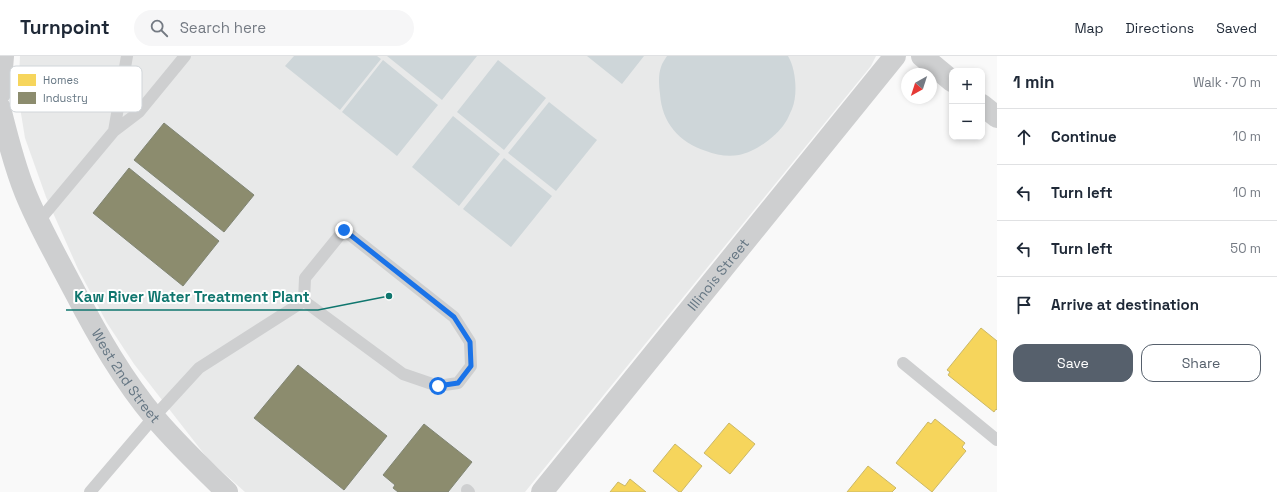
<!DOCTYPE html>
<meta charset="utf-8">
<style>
body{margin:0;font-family:"Space Grotesk",sans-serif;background:#f6f6f7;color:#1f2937}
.controls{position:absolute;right:12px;top:12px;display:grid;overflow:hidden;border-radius:8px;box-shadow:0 2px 6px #0003}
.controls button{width:36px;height:36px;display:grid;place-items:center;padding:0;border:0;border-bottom:1px solid #e0e1e3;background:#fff;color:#1f2937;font:20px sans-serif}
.compass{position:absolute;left:901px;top:12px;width:36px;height:36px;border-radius:50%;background:#fff;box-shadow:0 2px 6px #0003;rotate:219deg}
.stop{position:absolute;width:12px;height:12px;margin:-9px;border:3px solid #1a73e8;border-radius:50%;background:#fff}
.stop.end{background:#1a73e8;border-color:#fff;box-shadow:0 1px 4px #0008}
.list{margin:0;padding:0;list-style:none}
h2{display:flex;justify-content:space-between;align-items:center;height:52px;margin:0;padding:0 16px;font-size:17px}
h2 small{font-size:13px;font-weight:400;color:#747a83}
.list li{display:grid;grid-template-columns:26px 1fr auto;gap:12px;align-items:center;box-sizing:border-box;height:56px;padding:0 16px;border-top:1px solid #e0e1e3}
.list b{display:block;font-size:15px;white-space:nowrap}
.list em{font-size:13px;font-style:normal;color:#747a83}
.actions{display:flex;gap:8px;padding:12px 16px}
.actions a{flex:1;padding:9px 0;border:1px solid #56606c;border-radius:12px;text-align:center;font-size:14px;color:#56606c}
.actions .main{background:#56606c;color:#fff}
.icon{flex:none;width:22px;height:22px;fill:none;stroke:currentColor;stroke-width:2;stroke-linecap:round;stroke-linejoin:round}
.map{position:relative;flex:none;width:997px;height:436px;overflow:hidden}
header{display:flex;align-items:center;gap:24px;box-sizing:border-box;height:56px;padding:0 20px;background:#fff;border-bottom:1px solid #e0e1e3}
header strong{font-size:19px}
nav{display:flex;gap:22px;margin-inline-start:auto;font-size:14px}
.search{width:280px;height:36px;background:#f6f6f7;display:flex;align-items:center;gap:10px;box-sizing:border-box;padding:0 14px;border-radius:22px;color:#747a83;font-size:15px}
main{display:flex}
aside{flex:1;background:#fff}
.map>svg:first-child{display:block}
.built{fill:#e8e9e9}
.water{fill:#ced6d9}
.homes{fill:#f6d55c;stroke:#cab868}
.industry{fill:#8c8c6e;stroke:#808574}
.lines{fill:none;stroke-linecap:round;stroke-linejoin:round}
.service{stroke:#cecfd0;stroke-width:12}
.minor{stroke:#cecfd0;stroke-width:22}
.route{stroke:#1a73e8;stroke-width:5}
.labels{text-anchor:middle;stroke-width:4;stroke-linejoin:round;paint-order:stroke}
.street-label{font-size:14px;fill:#657683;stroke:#fff}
.key{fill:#fff;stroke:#d1d6da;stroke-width:1}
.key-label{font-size:11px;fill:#657683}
.leader{fill:none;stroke:#0f766e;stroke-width:1.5}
.callout-dot{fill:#0f766e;stroke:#fff;stroke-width:1.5}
.callout-label{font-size:15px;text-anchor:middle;font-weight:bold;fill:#0f766e;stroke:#fff;stroke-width:4;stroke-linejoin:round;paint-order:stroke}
</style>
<header>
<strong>Turnpoint</strong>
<div class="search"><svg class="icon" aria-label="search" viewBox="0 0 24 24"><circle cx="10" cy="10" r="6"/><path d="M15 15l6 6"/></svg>Search here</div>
<nav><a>Map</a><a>Directions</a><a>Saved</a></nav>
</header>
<main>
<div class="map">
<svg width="997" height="436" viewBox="0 0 997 436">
<rect width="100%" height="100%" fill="#f9f9f9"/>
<path class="built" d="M20 0H876L871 10 525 436H245L208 403 134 308 107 267 78 213 46 141 25 82 18 39Z"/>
<path class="water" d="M294 0H377L381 3 340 54 285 10Z
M387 0H477L442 44Z
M587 0H644L622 28Z
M667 0H788C796 13 798 39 792 53 790 57 788 63 785 67 776 81 755 96 739 99 728 101 716 99 706 95 679 86 662 67 660 38 659 30 658 19 661 11 662 7 665 3 667 0Z
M383 4 438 49 397 100 342 56Z
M498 4 546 42 504 94 457 56Z
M549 46 597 84 556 135 508 97Z
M453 60 500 98 459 150 412 111Z
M504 102 552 140 511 191 463 153Z"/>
<path class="homes" d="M981 272 997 285V354L996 353 994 356 948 319 950 316 947 314Z
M935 363 965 387 962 391 966 395 932 436 896 407 928 366 931 368Z
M729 367 755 388 730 418 704 397Z
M675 388 702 410 681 436H679L653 415Z
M868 410 896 432 892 436H847Z
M630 423 646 436H610L618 426 625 430Z"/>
<path class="industry" d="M164 67 254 139 224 176 134 104Z
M129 112 219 185 183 230 93 157Z
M298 309 387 380 344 434 254 362Z
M424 368 472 406 448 436H398L393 432 395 429 383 419Z"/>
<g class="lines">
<path class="service" d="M114 75 139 56 185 0
M38 166 114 75 127 0
M903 307 997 384
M467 434 469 436
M90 436 154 361 199 312 304 245 305 222 344 174 454 261 470 286 471 310 458 327 438 330 403 318 304 245"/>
<g class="minor">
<path d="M922 0 952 25"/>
<path d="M0 37 3 0"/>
<path d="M982 49 997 61"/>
<path id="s1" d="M0 52C7 80 14 109 25 136 39 171 58 203 75 236 98 280 123 324 155 362 177 388 202 412 227 436"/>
<path id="s2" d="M542 436 895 0"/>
</g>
</g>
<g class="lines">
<path class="route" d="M344 174 454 261 470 286 471 310 458 327 438 330"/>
</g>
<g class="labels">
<g class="street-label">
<text dy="5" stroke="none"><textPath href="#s2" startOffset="280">Illinois Street</textPath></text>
<text dy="5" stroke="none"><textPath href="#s1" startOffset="298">West 2nd Street</textPath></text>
</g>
</g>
<rect x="10" y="10" width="132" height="46" rx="6" class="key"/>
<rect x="18" y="18" width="18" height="12" fill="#f6d55c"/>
<rect x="18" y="36" width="18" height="12" fill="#8c8c6e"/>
<g class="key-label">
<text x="43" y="28">Homes</text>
<text x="43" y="46">Industry</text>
</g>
<path class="leader" d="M389 240L318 254H66"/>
<circle class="callout-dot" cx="389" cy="240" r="4"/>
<g class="callout-label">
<text x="192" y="246">Kaw River Water Treatment Plant</text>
</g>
</svg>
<div class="controls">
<button>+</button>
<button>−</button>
</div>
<svg class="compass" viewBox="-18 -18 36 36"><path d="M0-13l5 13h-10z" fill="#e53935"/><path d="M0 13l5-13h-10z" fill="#747a83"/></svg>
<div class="stop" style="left:438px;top:330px"></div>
<div class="stop end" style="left:344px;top:174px"></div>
</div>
<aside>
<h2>1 min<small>Walk · 70 m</small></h2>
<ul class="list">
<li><svg class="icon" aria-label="ahead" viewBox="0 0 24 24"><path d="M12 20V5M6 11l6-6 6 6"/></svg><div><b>Continue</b></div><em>10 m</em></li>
<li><svg class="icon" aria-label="left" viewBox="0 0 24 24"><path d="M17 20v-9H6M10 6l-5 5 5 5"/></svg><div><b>Turn left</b></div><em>10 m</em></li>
<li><svg class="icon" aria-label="left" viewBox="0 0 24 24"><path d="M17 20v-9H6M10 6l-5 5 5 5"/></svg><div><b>Turn left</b></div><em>50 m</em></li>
<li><svg class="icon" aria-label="arrive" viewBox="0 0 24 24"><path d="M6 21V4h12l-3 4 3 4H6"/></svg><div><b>Arrive at destination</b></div></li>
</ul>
<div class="actions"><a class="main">Save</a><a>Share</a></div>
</aside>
</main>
